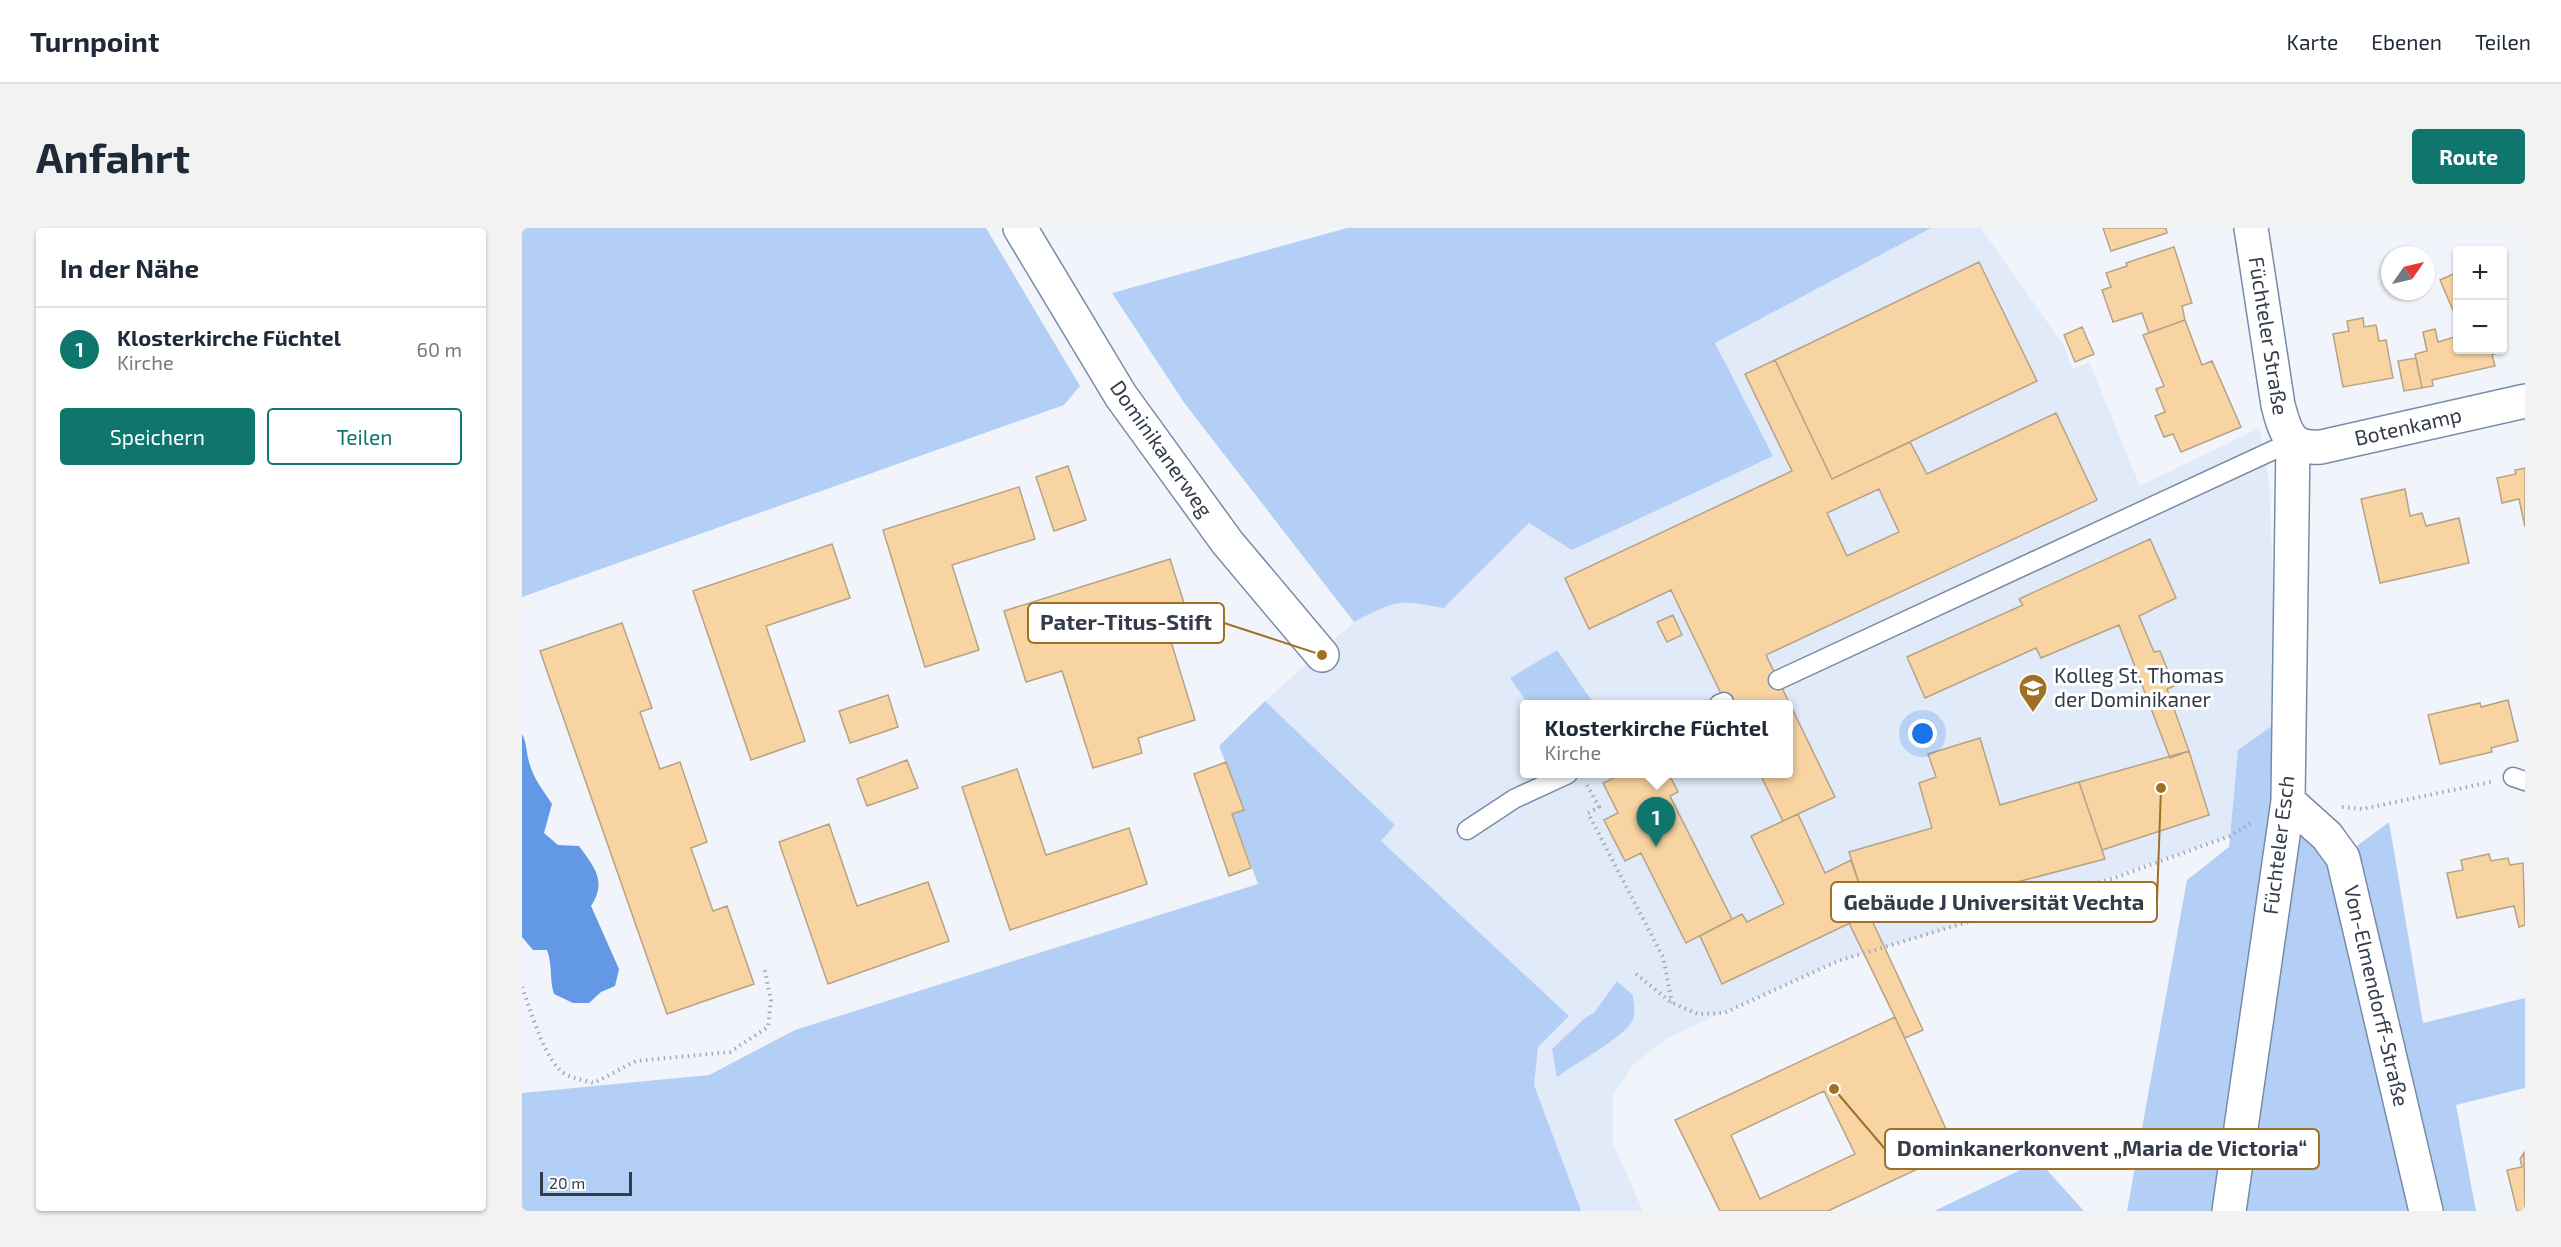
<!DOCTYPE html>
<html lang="de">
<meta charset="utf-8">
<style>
body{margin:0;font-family:"Exo 2",sans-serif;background:#f2f2f3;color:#1f2937}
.controls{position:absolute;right:18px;top:18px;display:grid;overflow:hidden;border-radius:6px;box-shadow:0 2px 4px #0004}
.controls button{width:54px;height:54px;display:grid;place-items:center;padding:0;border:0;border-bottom:2px solid #e0e1e3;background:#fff;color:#1f2937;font:30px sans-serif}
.compass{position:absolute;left:1859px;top:18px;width:54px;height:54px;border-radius:50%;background:#fff;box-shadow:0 2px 4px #0004;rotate:56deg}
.scale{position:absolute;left:18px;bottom:15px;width:92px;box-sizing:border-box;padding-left:6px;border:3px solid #333c48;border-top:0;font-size:16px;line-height:21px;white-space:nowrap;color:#333c48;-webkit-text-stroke:4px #fff;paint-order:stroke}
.you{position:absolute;left:1401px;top:506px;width:21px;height:21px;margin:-15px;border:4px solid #fff;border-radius:50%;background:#1a73e8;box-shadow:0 0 0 9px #1a73e833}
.badge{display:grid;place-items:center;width:39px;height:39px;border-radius:50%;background:#0f766e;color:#fff;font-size:20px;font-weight:700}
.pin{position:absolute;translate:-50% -50px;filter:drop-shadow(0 2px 3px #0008)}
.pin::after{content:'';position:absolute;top:32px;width:21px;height:18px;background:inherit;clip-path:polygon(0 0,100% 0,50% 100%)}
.popup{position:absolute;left:998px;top:472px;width:273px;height:78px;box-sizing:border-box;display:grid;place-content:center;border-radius:6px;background:#fff;filter:drop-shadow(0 2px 4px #0005);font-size:20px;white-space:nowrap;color:#747a83}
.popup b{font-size:22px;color:#1f2937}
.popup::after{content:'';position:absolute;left:50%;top:100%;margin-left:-12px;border:12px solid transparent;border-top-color:#fff}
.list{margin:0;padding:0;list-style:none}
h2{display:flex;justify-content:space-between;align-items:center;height:78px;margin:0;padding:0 24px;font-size:26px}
h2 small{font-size:20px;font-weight:400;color:#747a83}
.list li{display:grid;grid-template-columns:39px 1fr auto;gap:18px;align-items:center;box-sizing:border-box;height:84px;padding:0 24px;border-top:2px solid #e0e1e3}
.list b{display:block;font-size:22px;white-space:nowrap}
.list p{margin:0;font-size:20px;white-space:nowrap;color:#747a83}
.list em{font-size:20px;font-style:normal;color:#747a83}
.actions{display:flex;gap:12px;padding:18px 24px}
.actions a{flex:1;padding:14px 0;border:2px solid #0f766e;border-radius:6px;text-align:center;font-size:21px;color:#0f766e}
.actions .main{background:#0f766e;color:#fff}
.map{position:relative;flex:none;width:2003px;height:983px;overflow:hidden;border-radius:6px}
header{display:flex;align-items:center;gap:36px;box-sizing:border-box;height:84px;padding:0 30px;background:#fff;border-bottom:2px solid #e0e1e3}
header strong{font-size:28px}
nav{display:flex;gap:33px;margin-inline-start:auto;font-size:21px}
.intro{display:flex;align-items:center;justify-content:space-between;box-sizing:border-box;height:144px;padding:0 36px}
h1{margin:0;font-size:42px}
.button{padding:15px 27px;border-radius:6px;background:#0f766e;color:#fff;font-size:21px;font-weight:700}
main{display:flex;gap:36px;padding:0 36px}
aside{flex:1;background:#fff;border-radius:6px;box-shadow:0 2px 4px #0004}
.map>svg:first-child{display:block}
.built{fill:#e0eaf9;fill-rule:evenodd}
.green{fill:#b4cff5}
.water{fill:#6399e4}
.building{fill:#f8d4a3;stroke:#b8a285;stroke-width:1.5;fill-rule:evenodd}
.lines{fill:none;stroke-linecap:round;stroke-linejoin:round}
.service-casing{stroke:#788ca8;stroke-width:21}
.minor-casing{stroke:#788ca8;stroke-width:36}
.tertiary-casing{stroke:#788ca8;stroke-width:36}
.path{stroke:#a3a9b2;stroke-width:4;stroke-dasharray:1.5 4.5;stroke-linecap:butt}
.service{stroke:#fff;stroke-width:18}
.minor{stroke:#fff;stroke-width:33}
.tertiary{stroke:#fff;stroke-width:33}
.labels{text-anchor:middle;stroke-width:6;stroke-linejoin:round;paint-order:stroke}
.street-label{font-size:21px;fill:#333c48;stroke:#fff}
.poi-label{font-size:21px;fill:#333c48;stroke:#fff;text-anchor:start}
.leader{fill:none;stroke:#a07124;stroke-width:2}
.callout-dot{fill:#a07124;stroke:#fff;stroke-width:2}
.callout{fill:#fff;stroke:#a07124;stroke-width:2}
.callout-label{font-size:22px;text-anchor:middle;font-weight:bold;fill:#333c48}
</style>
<header>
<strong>Turnpoint</strong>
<nav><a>Karte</a><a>Ebenen</a><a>Teilen</a></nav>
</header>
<div class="intro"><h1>Anfahrt</h1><a class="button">Route</a></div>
<main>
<aside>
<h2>In der Nähe<small></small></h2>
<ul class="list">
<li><span class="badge">1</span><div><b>Klosterkirche Füchtel</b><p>Kirche</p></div><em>60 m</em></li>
</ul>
<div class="actions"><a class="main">Speichern</a><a>Teilen</a></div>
</aside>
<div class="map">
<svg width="2003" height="983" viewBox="0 0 2003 983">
<rect width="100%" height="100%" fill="#f1f5fb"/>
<path class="built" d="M1409 0H1459L1542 118 1551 141 1567 134 1618 258 1737 200 1747 254 1757 493 1716 522 1708 608 1506 677 1316 733 1145 810 1111 837 1091 867V915L1121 983H240L273 802 736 656 873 597 743 473 832 394 856 381 882 372 923 380 1007 295 1251 228 1193 115ZM1002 476H1266V546H1002Z"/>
<path class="green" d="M0 0H464L558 158 542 177 0 369Z
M825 0H1409L1193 115 1251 228 1050 322 1007 295 922 380C877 371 873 372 832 394L663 176 590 65Z
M1035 422 1072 476H1006L988 450Z
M743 473 873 597 859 613 1047 788 1016 819 1012 857 1059 983H0V865L187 847 273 802 736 656 710 586 722 582 697 518Z
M1757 493 1764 574 1808 638 1867 594 1901 795 2003 770V860L1934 877 1954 983H1605L1665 652 1707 619 1716 522Z
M1095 753 1111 767C1111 774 1114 785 1111 791 1105 808 1052 836 1035 849L1030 821 1064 789 1072 785Z
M1517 933 1562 983H1412Z"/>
<path class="water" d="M0 506C5 515 4 523 7 534 11 550 21 562 30 576L22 605 36 617 57 618C73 640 85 653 69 678L97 741 93 758 79 764 67 775H51L32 766C27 750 31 738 25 722H11L0 709Z"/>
<path class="building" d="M1581 0H1644L1645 5 1589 23Z
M1652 19 1670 75 1660 78 1663 92 1627 105 1620 85 1591 94 1580 62 1589 59 1584 45 1605 38 1604 35Z
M1457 34 1515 153 1310 251 1253 132Z
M1936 44V94L1918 52Z
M1841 90 1842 99 1854 97 1857 113 1864 112 1871 150 1821 159 1811 106 1827 103 1825 93Z
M1663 92 1680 137 1690 133 1719 199 1659 224 1651 206 1642 209 1633 188 1643 184 1634 161 1642 158 1621 107Z
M1560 99 1572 126 1553 134 1542 107Z
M1913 101 1916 114 1936 108V122H1980L1970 127 1973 138 1910 152 1911 158 1900 160 1893 126 1905 123 1901 104Z
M1894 130 1900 160 1882 163 1876 133Z
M1253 132 1310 251 1388 214 1405 246 1534 185 1575 272 1244 427 1313 569 1261 593 1238 546H1266V476H1204L1149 362 1067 401 1043 350 1270 243 1223 146ZM1357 261 1377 304 1325 328 1305 285Z
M546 238 564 292 532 303 514 249Z
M2003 240V299L1997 271 1980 275 1975 250 1994 246 1993 242Z
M497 259 513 311 430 337 457 422 403 439 361 302Z
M1883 261 1888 288 1900 285 1904 298 1937 290 1947 335 1858 355 1839 271Z
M1628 311 1654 370 1617 388 1632 424 1638 423 1652 458 1645 461 1667 523 1648 530 1597 397 1519 430 1514 420 1403 470 1385 429 1501 377 1497 371Z
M310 316 328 370 244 398 283 513 229 532 171 363Z
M648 331 670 400 647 407 673 492 616 510 620 525 571 540 540 443 504 454 482 383Z
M1151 387 1160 407 1145 414 1135 394Z
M100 395 130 480 118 484 138 541 158 534 185 614 169 620 191 683 205 678 232 756 145 786 18 423Z
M366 467 376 499 328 515 317 483Z
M1986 472 1996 513 1969 520 1970 524 1918 536 1906 487 1958 475 1959 479Z
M1458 510 1478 577 1557 554 1583 631 1457 664 1452 654 1380 681 1347 686 1327 624 1410 600 1397 555 1414 549 1406 526Z
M1667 523 1687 587 1580 622 1557 554Z
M385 532 396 560 345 578 335 551Z
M704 534 722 582 710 586 729 640 707 648 672 546Z
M495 541 524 627 607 600 625 656 488 702 440 559Z
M1100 546H1147L1156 564 1148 568 1210 691 1164 715 1119 625 1103 633 1082 592 1096 585 1081 555Z
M1276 586 1303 645 1329 632 1347 686 1200 756 1178 708 1220 686 1225 694 1262 676 1229 608Z
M307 596 335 678 406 654 427 713 306 756 257 614Z
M1967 626 1969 633 1986 630 1988 637 2001 635 2003 697 1997 699 1992 678 1935 690 1925 645 1941 642 1939 632Z
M1347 686 1401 802 1383 810 1327 695Z
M1373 789 1434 923 1306 983H1198L1153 892ZM1302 863 1333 926 1238 971 1209 907Z
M2002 925 2003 983H1995L1985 942 2000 939 1998 931Z"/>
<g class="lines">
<g class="service-casing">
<path id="service" d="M1256 452 1771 213
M1197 476 1202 474
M1991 549 2003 553
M945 602 992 571 1046 546"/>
</g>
<g class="minor-casing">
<path id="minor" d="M498 0 599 168 705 314 800 427
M1766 573 1805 608 1821 630 1904 983
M1707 983 1766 573 1771 213"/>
</g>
<g class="tertiary-casing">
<path id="tertiary" d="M1729 0 1756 177C1763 204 1768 222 1799 219L2003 173"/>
</g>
<path class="path" d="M1065 557 1077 579 1066 585 1141 729 1150 775
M1820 579 1840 581 1969 554
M1114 746 1150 775 1176 786 1202 785 1316 733 1595 649 1708 608 1732 593
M0 759C8 781 21 825 37 841 45 850 61 852 72 855L114 833 208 824 246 799 249 772 242 739"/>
<use href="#service" class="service"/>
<use href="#minor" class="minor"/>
<use href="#tertiary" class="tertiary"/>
</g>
<defs>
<g id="school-pin" transform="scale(1.5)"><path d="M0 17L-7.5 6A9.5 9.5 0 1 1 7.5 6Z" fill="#a07124" stroke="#fff"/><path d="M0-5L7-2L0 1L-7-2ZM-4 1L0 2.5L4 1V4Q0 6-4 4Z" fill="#fff"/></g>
</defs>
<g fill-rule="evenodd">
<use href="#school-pin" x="1511" y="460"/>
</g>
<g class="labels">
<g class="street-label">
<text transform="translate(1746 108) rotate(81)" y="7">Füchteler Straße</text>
<text transform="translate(1886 199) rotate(-13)" y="7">Botenkamp</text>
<text transform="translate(639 221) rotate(55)" y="7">Dominikanerweg</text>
<text transform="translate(1757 617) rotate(-83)" y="7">Füchteler Esch</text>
<text transform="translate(1854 768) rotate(77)" y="7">Von-Elmendorff-Straße</text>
</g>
<g class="poi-label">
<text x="1532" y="455">Kolleg St. Thomas<tspan x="1532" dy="24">der Dominikaner</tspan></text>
</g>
</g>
<path class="leader" d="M800 427L702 395M1639 560L1635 674M1312 861L1363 921"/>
<g class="callout-dot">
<circle cx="800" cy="427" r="6"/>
<circle cx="1639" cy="560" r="6"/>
<circle cx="1312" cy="861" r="6"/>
</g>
<g class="callout">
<rect x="506" y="375" width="196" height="40" rx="6"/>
<rect x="1309" y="654" width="326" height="40" rx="6"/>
<rect x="1363" y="901" width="434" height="40" rx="6"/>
</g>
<g class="callout-label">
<text x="604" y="402">Pater-Titus-Stift</text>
<text x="1472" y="682">Gebäude J Universität Vechta</text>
<text x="1580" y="928">Dominkanerkonvent „Maria de Victoria“</text>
</g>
</svg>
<div class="controls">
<button>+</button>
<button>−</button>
</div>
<svg class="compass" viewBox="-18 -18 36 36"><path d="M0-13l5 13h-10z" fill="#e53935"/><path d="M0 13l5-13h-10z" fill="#747a83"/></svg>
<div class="scale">20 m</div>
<div class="you"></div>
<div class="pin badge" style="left:1134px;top:619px">1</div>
<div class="popup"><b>Klosterkirche Füchtel</b>Kirche</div>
</div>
</main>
